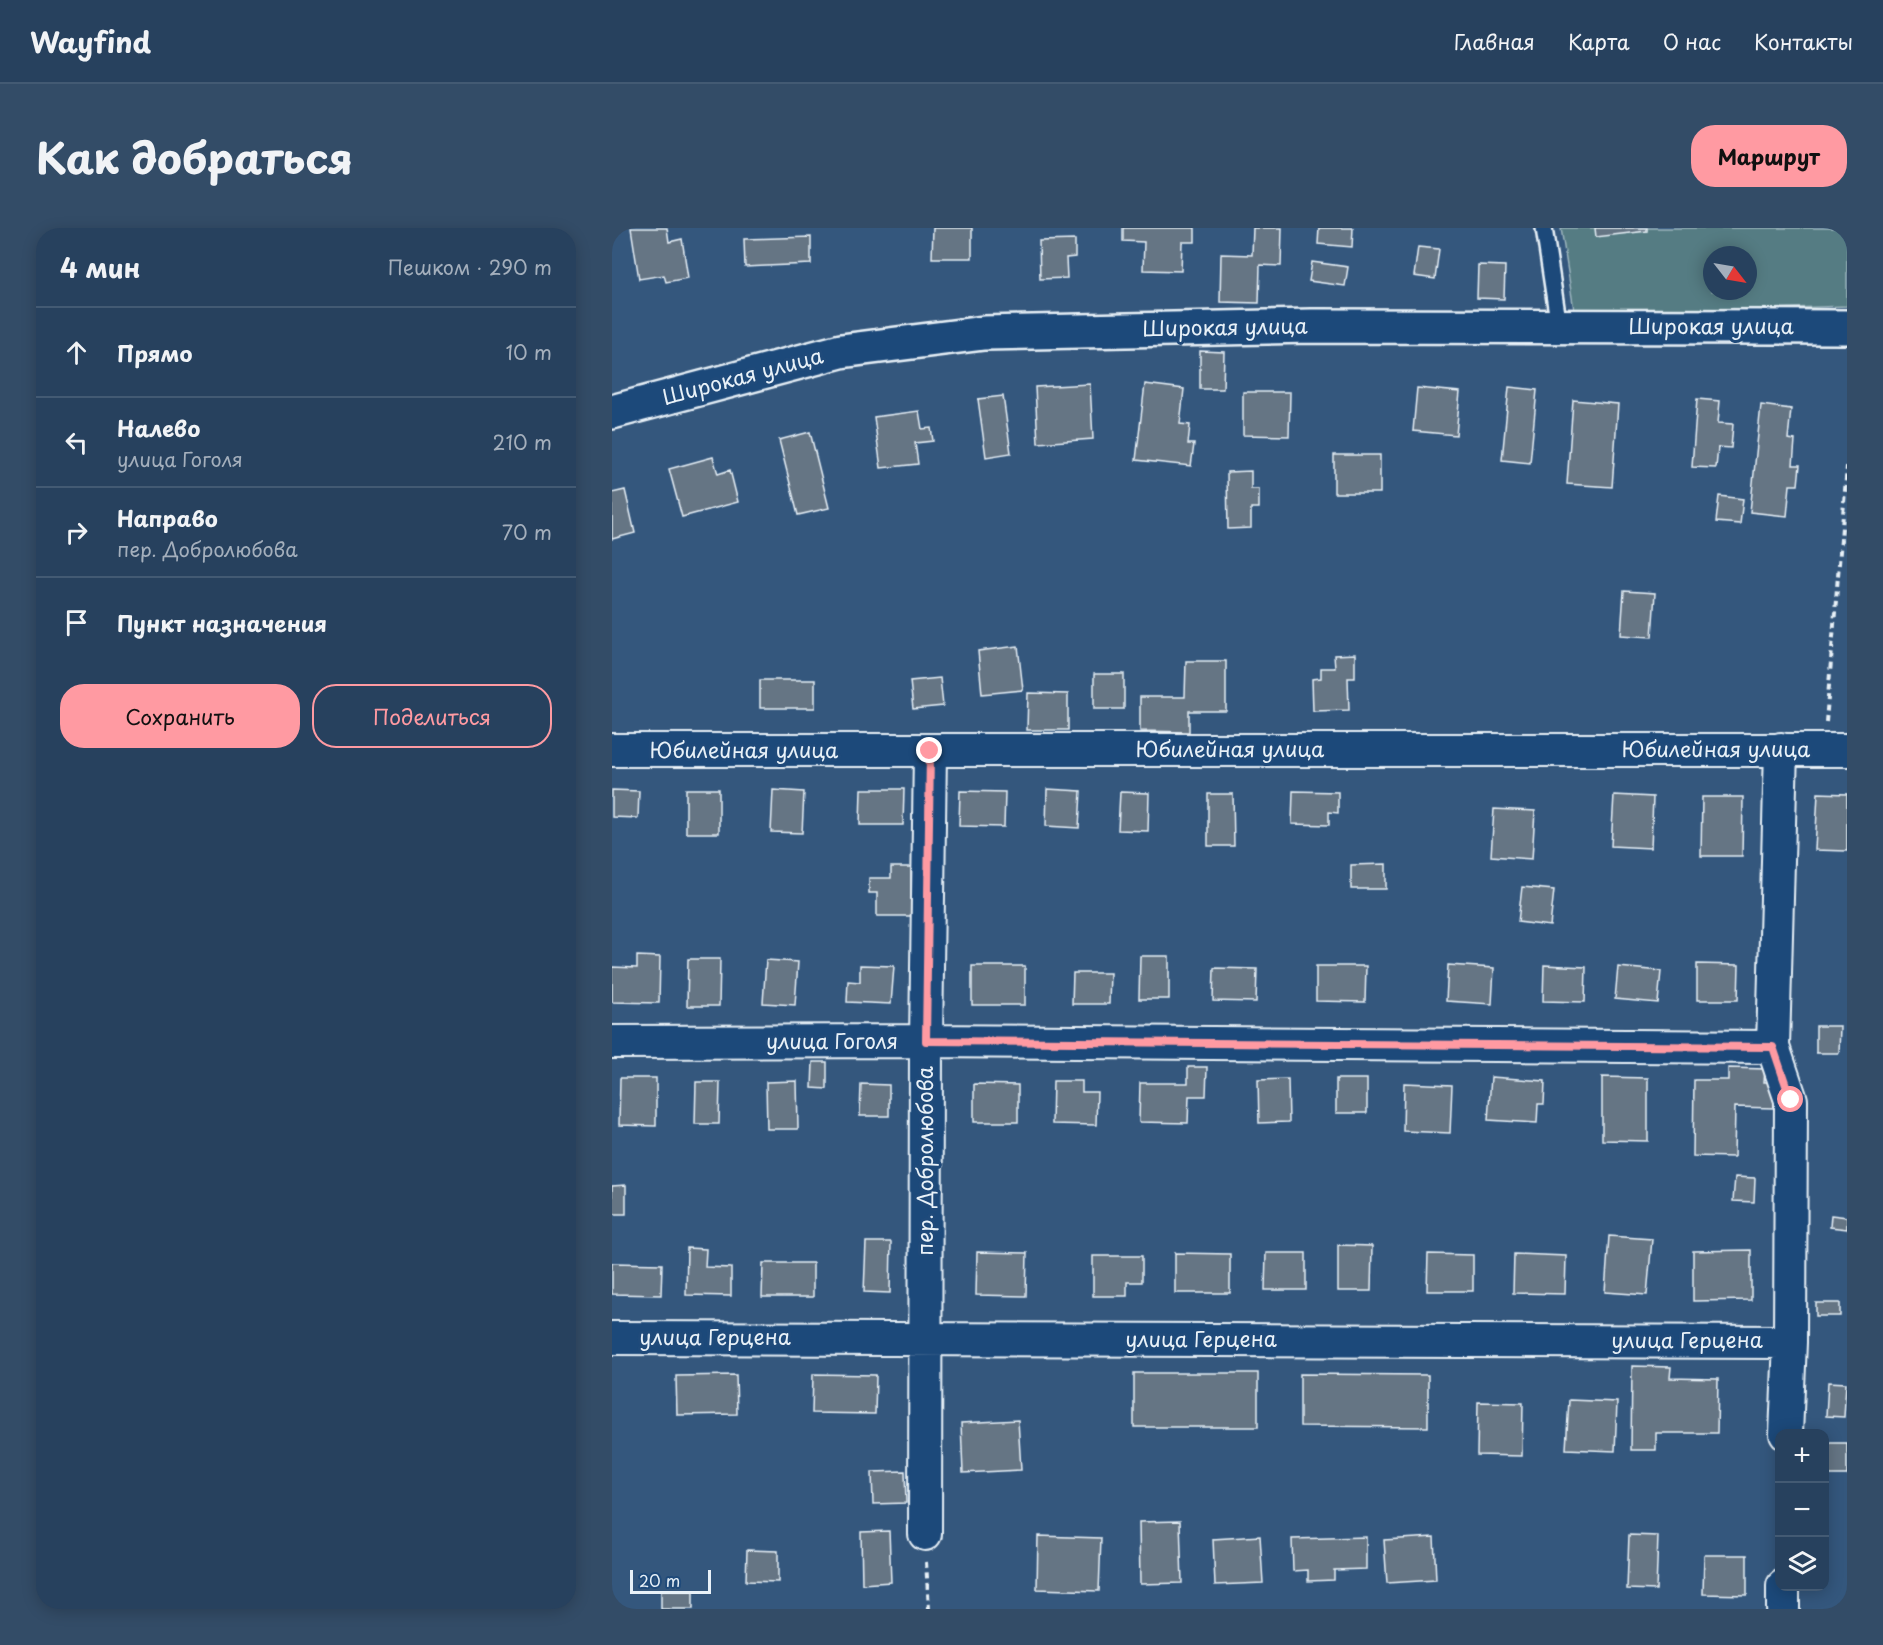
<!DOCTYPE html>
<html lang="ru">
<meta charset="utf-8">
<style>
body{margin:0;font-family:"Playpen Sans",sans-serif;background:#334c67;color:#f1f3f6}
.controls{position:absolute;right:18px;bottom:18px;display:grid;overflow:hidden;border-radius:12px;box-shadow:0 3px 15px #0003}
.controls button{width:54px;height:54px;display:grid;place-items:center;padding:0;border:0;border-bottom:2px solid #435a73;background:#27415e;color:#f1f3f6;font:30px sans-serif}
.compass{position:absolute;left:1091px;top:18px;width:54px;height:54px;border-radius:50%;background:#27415e;box-shadow:0 3px 15px #0003;rotate:121deg}
.scale{position:absolute;left:18px;bottom:15px;width:81px;box-sizing:border-box;padding-left:6px;border:3px solid #e8f1f8;border-top:0;font-size:16px;line-height:21px;white-space:nowrap;color:#e8f1f8;-webkit-text-stroke:4px #1f4a7a;paint-order:stroke}
.stop{position:absolute;width:18px;height:18px;margin:-14px;border:4px solid #ff9aa2;border-radius:50%;background:#fff}
.stop.end{background:#ff9aa2;border-color:#fff;box-shadow:0 2px 6px #0008}
.list{margin:0;padding:0;list-style:none}
h2{display:flex;justify-content:space-between;align-items:center;height:78px;margin:0;padding:0 24px;font-size:26px}
h2 small{font-size:20px;font-weight:400;color:#a4afbc}
.list li{display:grid;grid-template-columns:39px 1fr auto;gap:18px;align-items:center;box-sizing:border-box;height:90px;padding:0 24px;border-top:2px solid #435a73}
.list b{display:block;font-size:22px;white-space:nowrap}
.list p{margin:0;font-size:20px;white-space:nowrap;color:#a4afbc}
.list em{font-size:20px;font-style:normal;color:#a4afbc}
.actions{display:flex;gap:12px;padding:18px 24px}
.actions a{flex:1;padding:14px 0;border:2px solid #ff9aa2;border-radius:24px;text-align:center;font-size:21px;color:#ff9aa2}
.actions .main{background:#ff9aa2;color:#111}
.icon{flex:none;width:33px;height:33px;fill:none;stroke:currentColor;stroke-width:2;stroke-linecap:round;stroke-linejoin:round}
.map{position:relative;flex:none;width:1235px;height:1381px;overflow:hidden;border-radius:24px}
header{display:flex;align-items:center;gap:36px;box-sizing:border-box;height:84px;padding:0 30px;background:#27415e;border-bottom:2px solid #435a73}
header strong{font-size:28px}
nav{display:flex;gap:33px;margin-inline-start:auto;font-size:21px}
.intro{display:flex;align-items:center;justify-content:space-between;box-sizing:border-box;height:144px;padding:0 36px}
h1{margin:0;font-size:42px}
.button{padding:15px 27px;border-radius:24px;background:#ff9aa2;color:#111;font-size:21px;font-weight:700}
main{display:flex;gap:36px;padding:0 36px}
aside{flex:1;background:#27415e;border-radius:24px;box-shadow:0 3px 15px #0003}
.map>svg:first-child{display:block}
.green{fill:#547c83;stroke:#9eb6be;stroke-width:1.5;fill-rule:evenodd}
.building{fill:#657484;stroke:#e8f1f8;stroke-width:1.5}
.lines{fill:none;stroke-linecap:round;stroke-linejoin:round}
.lane-casing{stroke:#e8f1f8;stroke-width:20}
.street-casing{stroke:#e8f1f8;stroke-width:36}
.secondary-casing{stroke:#e8f1f8;stroke-width:38}
.path{stroke:#e8f1f8;stroke-width:4;stroke-dasharray:6 4.5;stroke-linecap:butt}
.lane{stroke:#1f4a7a;stroke-width:15}
.street{stroke:#1f4a7a;stroke-width:32}
.secondary{stroke:#1f4a7a;stroke-width:33}
.route{stroke:#ff9aa2;stroke-width:8}
.labels{text-anchor:middle;stroke-width:6;stroke-linejoin:round;paint-order:stroke}
.street-label{font-size:21px;fill:#e8f1f8;stroke:#1f4a7a}
</style>
<header>
<strong>Wayfind</strong>
<nav><a>Главная</a><a>Карта</a><a>О нас</a><a>Контакты</a></nav>
</header>
<div class="intro"><h1>Как добраться</h1><a class="button">Маршрут</a></div>
<main>
<aside>
<h2>4 мин<small>Пешком · 290 m</small></h2>
<ul class="list">
<li><svg class="icon" aria-label="ahead" viewBox="0 0 24 24"><path d="M12 20V5M6 11l6-6 6 6"/></svg><div><b>Прямо</b></div><em>10 m</em></li>
<li><svg class="icon" aria-label="left" viewBox="0 0 24 24"><path d="M17 20v-9H6M10 6l-5 5 5 5"/></svg><div><b>Налево</b><p>улица Гоголя</p></div><em>210 m</em></li>
<li><svg class="icon" aria-label="right" viewBox="0 0 24 24"><path d="M7 20v-9h11M14 6l5 5-5 5"/></svg><div><b>Направо</b><p>пер. Добролюбова</p></div><em>70 m</em></li>
<li><svg class="icon" aria-label="arrive" viewBox="0 0 24 24"><path d="M6 21V4h12l-3 4 3 4H6"/></svg><div><b>Пункт назначения</b></div></li>
</ul>
<div class="actions"><a class="main">Сохранить</a><a>Поделиться</a></div>
</aside>
<div class="map">
<svg width="1235" height="1381" viewBox="0 0 1235 1381">
<rect width="100%" height="100%" fill="#34577d"/>
<filter id="ink" filterUnits="userSpaceOnUse"><feTurbulence type="fractalNoise" baseFrequency=".0167" numOctaves="2"/><feDisplacementMap in="SourceGraphic" scale="12" xChannelSelector="R" yChannelSelector="G"/><feConvolveMatrix kernelMatrix="1 2 1 2 8 2 1 2 1" color-interpolation-filters="sRGB"/></filter>
<g filter="url(#ink)">
<path class="green" d="M949 0H1235V78L963 88ZM1100 27H1136V63H1100Z"/>
<path class="building" d="M19 0H55L57 14 70 11 76 50 54 54 52 47 27 51Z
M321 0H360V30H320Z
M511 0H583V14H570L569 43 531 42 532 14 511 13Z
M641 0H670L669 38 648 37 647 75 608 74 609 26 640 27Z
M707 0H741L740 19 706 16Z
M983 0H1035V3L984 9Z
M199 9V36L133 39 132 11Z
M463 12V29L454 30 455 50 428 51 427 13Z
M806 19 827 21 823 51 802 48Z
M700 34 736 39 733 58 697 53Z
M866 37 893 38 892 71 865 70Z
M588 123 612 124 611 161H588Z
M478 156 481 211 426 215 423 159Z
M533 156 572 161 568 196 578 197 576 216H582L579 238 524 232Z
M897 159 925 162 918 235 890 232Z
M805 160 848 164 844 207 801 203Z
M631 164H678L677 208 631 207Z
M391 168 399 225 374 229 366 171Z
M1085 171 1108 173 1106 195 1121 196 1119 220 1106 219 1104 240 1080 239Z
M961 172 1006 176 1000 259 955 256Z
M1149 177 1179 181 1176 211 1183 212 1181 237H1188L1186 257H1178L1175 288 1138 284Z
M307 183 310 201 319 200 321 213 303 215 306 236 269 240 262 189Z
M198 204 217 280 186 287 167 212Z
M722 227H768V265H722Z
M101 229 106 246 118 242 126 274 70 289 57 241Z
M639 243V261H647V280H639V300L616 301 615 244Z
M13 262 23 305 0 311V265Z
M1107 268 1131 271 1128 296 1104 294Z
M1012 363 1043 365 1040 409 1009 407Z
M406 418 411 462 370 466 366 423Z
M743 426V450H736L737 482 701 483 700 451 709 450V440H723L722 427Z
M574 433H614V483H577V504L528 503V469H573Z
M482 446H512V481H482Z
M328 450 331 478 301 481 298 453Z
M148 452H203V480H148Z
M416 465 456 466V502H415Z
M74 561H107V605H74Z
M249 561H292L291 597H248Z
M435 561 469 563 467 600 434 598Z
M0 562 27 563 26 590 0 589Z
M161 562 192 564 190 605 159 604Z
M348 563 393 564 392 599 347 598Z
M681 563 726 564V585L717 584V597L680 596Z
M508 564 537 565 536 603 506 602Z
M1206 565 1235 566V623L1203 622Z
M596 566H621L622 618H596Z
M1002 567 1041 569 1039 620 999 618Z
M1090 569H1131L1130 628H1089Z
M882 581 923 583 920 631 879 628Z
M774 636V661H739V637Z
M279 639H299V688H265V665H257V650H279Z
M910 659 942 662 938 698 906 694Z
M25 728 48 729 47 775 0 774V739L25 740Z
M528 728H557V771H527Z
M76 731H108L107 778H75Z
M154 732 186 734 183 777 151 775Z
M1085 736 1127 737 1126 772H1085Z
M248 737 282 738 279 776 235 774 236 753 248 754Z
M836 737 882 740 880 776 834 773Z
M932 737 974 739 973 774 931 773Z
M360 738H413V777H360Z
M704 738H754L753 774 704 773Z
M1006 739 1049 743 1046 775 1003 771Z
M602 740 645 741 644 774 601 773Z
M461 745H498L497 776H460Z
M1204 798H1228L1227 825H1204Z
M201 834H215V861L200 860Z
M576 839H595L594 868H577L576 895 527 894 528 855H576Z
M1116 840 1153 841 1152 854H1163L1162 880 1123 879 1122 929 1081 928 1082 852H1116Z
M879 849 933 853 932 876H926L925 895 876 892Z
M990 849 1036 850V913L990 912Z
M8 850H44V898L7 897Z
M676 851 677 894 647 895 646 852Z
M724 851H755V885H724Z
M185 853 186 901H155L154 854Z
M441 853H470V864H485L484 897 440 896Z
M84 854H108L107 896H83Z
M792 855 840 857 838 905 791 903Z
M249 856 277 857V888H248Z
M362 856 406 857V894H362Z
M1123 949 1143 950 1142 974 1121 973Z
M14 957V986H0V958Z
M1219 987 1235 989V1001L1218 999Z
M997 1008 1040 1011 1035 1067 993 1064Z
M254 1014H279L278 1065 252 1064Z
M726 1017 760 1018 759 1063H726Z
M75 1020 94 1021 93 1039 119 1040V1068L74 1067Z
M1139 1022V1072L1081 1073V1023Z
M365 1024 415 1025 414 1068 364 1067Z
M563 1025 618 1026V1065H563Z
M654 1025H694V1062H653Z
M816 1026 861 1027V1063H815Z
M902 1026 954 1028 953 1066 901 1065Z
M481 1028H530V1054H515V1068H481Z
M0 1035 50 1036 49 1067 0 1066Z
M151 1035H201V1069H150Z
M1204 1075H1228V1088H1204Z
M1020 1138 1059 1139 1058 1150 1106 1151 1105 1205H1044V1222H1019Z
M522 1145H646V1199H522Z
M201 1146 264 1147 263 1186 200 1185Z
M688 1146 816 1147V1199L688 1198Z
M124 1147 125 1186 65 1187 64 1148Z
M1216 1154 1234 1155 1232 1189 1214 1188Z
M957 1172 1005 1174 1003 1223 954 1221Z
M866 1174 911 1175 910 1228 865 1227Z
M406 1192 409 1242 351 1245 349 1195Z
M1217 1215H1235V1247H1216Z
M293 1243 294 1275 261 1276 260 1244Z
M568 1293 570 1355 528 1356 527 1294Z
M277 1303 279 1354 250 1356 249 1304Z
M1017 1307 1046 1308 1044 1362 1015 1361Z
M426 1308 489 1310 487 1363 425 1361Z
M648 1308 651 1355 603 1357 601 1311Z
M754 1309V1341L722 1342V1352L696 1353V1342L681 1343 680 1311Z
M822 1309 824 1352 775 1355 772 1312Z
M135 1322 166 1323V1354L134 1353Z
M1092 1327H1135V1367L1091 1366Z
M49 1363H81V1381H49Z"/>
<g class="lines">
<g class="lane-casing">
<path id="lane" d="M932 0 947 99"/>
</g>
<g class="street-casing">
<path id="street" d="M1169 521 1161 819 1179 872 1178 1114 1174 1206
M0 522H1235
M0 814 314 813 1161 819
M0 1110 1178 1114
M313 1306 314 813 318 523
M1171 1358V1381"/>
</g>
<g class="secondary-casing">
<path id="secondary" d="M0 184 229 123 372 105 700 98 1235 99"/>
</g>
<path class="path" d="M1214 494 1235 238
M314 1334 317 1381"/>
<use href="#lane" class="lane"/>
<use href="#street" class="street"/>
<use href="#secondary" class="secondary"/>
</g>
</g>
<g class="lines" filter="url(#ink)">
<path class="route" d="M318 523 314 813 1161 819 1179 872"/>
</g>
<g class="labels">
<g class="street-label">
<text x="1099" y="106">Широкая улица</text>
<text transform="translate(613 100) rotate(-1)" y="7">Широкая улица</text>
<text transform="translate(131 149) rotate(-15)" y="7">Широкая улица</text>
<text x="618" y="529">Юбилейная улица</text>
<text x="1104" y="529">Юбилейная улица</text>
<text x="132" y="530">Юбилейная улица</text>
<text x="220" y="821">улица Гоголя</text>
<text transform="translate(314 933) rotate(-90)" y="7">пер. Добролюбова</text>
<text x="103" y="1117">улица Герцена</text>
<text x="589" y="1119">улица Герцена</text>
<text x="1075" y="1120">улица Герцена</text>
</g>
</g>
</svg>
<div class="controls">
<button>+</button>
<button>−</button>
<button><svg class="icon" aria-label="layers" viewBox="0 0 24 24"><path d="M12 4l9 5-9 5-9-5zM3 14l9 5 9-5"/></svg></button>
</div>
<svg class="compass" viewBox="-18 -18 36 36"><path d="M0-13l5 13h-10z" fill="#e53935"/><path d="M0 13l5-13h-10z" fill="#a4afbc"/></svg>
<div class="scale">20 m</div>
<div class="stop" style="left:1179px;top:872px"></div>
<div class="stop end" style="left:318px;top:523px"></div>
</div>
</main>
